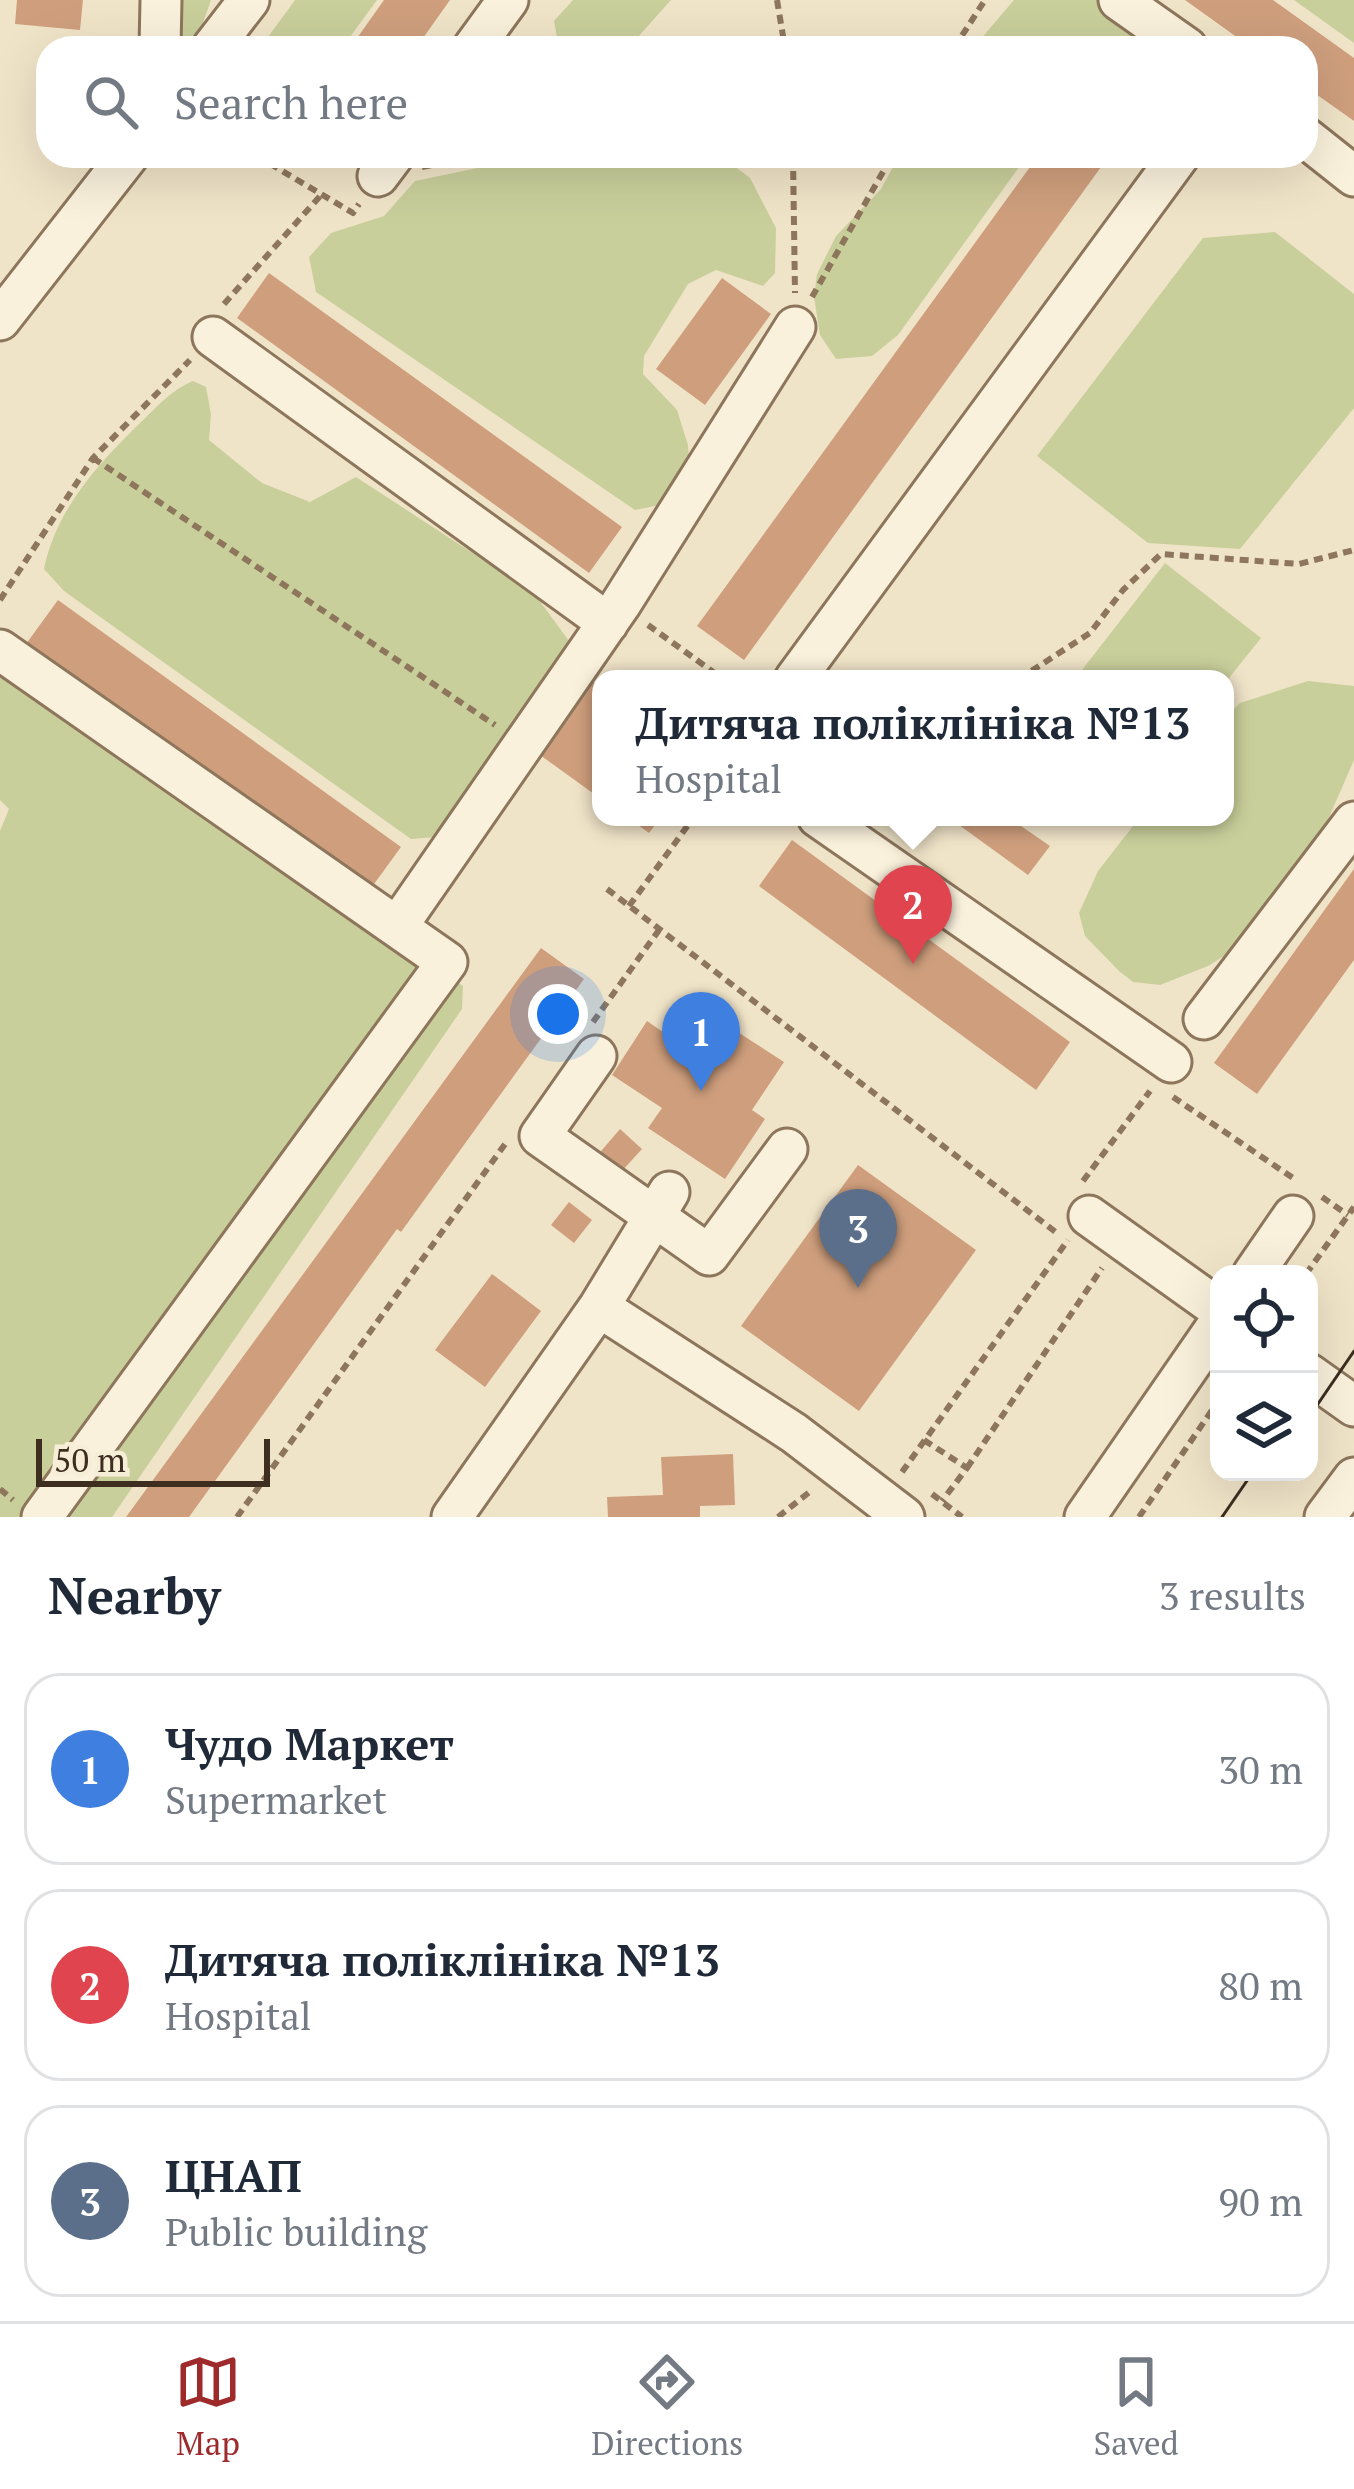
<!DOCTYPE html>
<meta charset="utf-8">
<style>
body{margin:0;font-family:"PT Serif",serif;background:#f2f2f3;color:#1f2937}
.controls{position:absolute;right:36px;bottom:36px;display:grid;overflow:hidden;border-radius:24px;box-shadow:0 12px 48px #0002}
.controls button{width:108px;height:108px;display:grid;place-items:center;padding:0;border:0;border-bottom:3px solid #e0e1e3;background:#fff;color:#1f2937;font:60px sans-serif}
.scale{position:absolute;left:36px;bottom:30px;width:234px;box-sizing:border-box;padding-left:12px;border:6px solid #3d2e20;border-top:0;font-size:33px;line-height:42px;white-space:nowrap;color:#3d2e20;-webkit-text-stroke:9px #f7eed8;paint-order:stroke}
.you{position:absolute;left:558px;top:1014px;width:42px;height:42px;margin:-30px;border:9px solid #fff;border-radius:50%;background:#1a73e8;box-shadow:0 0 0 18px #1a73e833}
.badge{display:grid;place-items:center;width:78px;height:78px;border-radius:50%;background:#9e2a2b;color:#fff;font-size:39px;font-weight:700}
.pin{position:absolute;translate:-50% -99px;filter:drop-shadow(0 3px 6px #0008)}
.pin::after{content:'';position:absolute;top:63px;width:42px;height:36px;background:inherit;clip-path:polygon(0 0,100% 0,50% 100%)}
.popup{position:absolute;left:592px;top:670px;width:642px;height:156px;box-sizing:border-box;display:grid;place-content:center;border-radius:24px;background:#fff;filter:drop-shadow(0 3px 9px #0005);font-size:39px;white-space:nowrap;color:#747a83}
.popup b{font-size:45px;color:#1f2937}
.popup::after{content:'';position:absolute;left:50%;top:100%;margin-left:-24px;border:24px solid transparent;border-top-color:#fff}
.list{margin:0;padding:0;list-style:none}
h2{display:flex;justify-content:space-between;align-items:center;height:156px;margin:0;padding:0 48px;font-size:51px}
h2 small{font-size:39px;font-weight:400;color:#747a83}
.list li{display:grid;grid-template-columns:78px 1fr auto;gap:36px;align-items:center;box-sizing:border-box;height:192px;margin:0 24px 24px;padding:0 24px;border:3px solid #e0e1e3;border-radius:36px}
.list b{display:block;font-size:45px;white-space:nowrap}
.list p{margin:0;font-size:39px;white-space:nowrap;color:#747a83}
.list em{font-size:39px;font-style:normal;color:#747a83}
.icon{flex:none;width:66px;height:66px;fill:none;stroke:currentColor;stroke-width:2;stroke-linecap:round;stroke-linejoin:round}
.map{position:relative;flex:none;width:1354px;height:1517px;overflow:hidden}
.search{position:absolute;background:#fff;box-shadow:0 12px 48px #0002;left:36px;right:36px;top:36px;height:132px;display:flex;align-items:center;gap:30px;box-sizing:border-box;padding:0 42px;border-radius:36px;color:#747a83;font-size:45px}
.sheet{height:804px;background:#fff}
nav{display:flex;justify-content:space-around;align-items:center;box-sizing:border-box;height:168px;border-top:3px solid #e0e1e3;background:#fff;font-size:33px;color:#747a83}
nav a{display:grid;justify-items:center;gap:6px}
nav .on{color:#9e2a2b}
.map>svg:first-child{display:block}
.green{fill:#c9cf9b}
.building{fill:#cf9f7d}
.lines{fill:none;stroke-linecap:round;stroke-linejoin:round}
.minor-casing{stroke:#8d765c;stroke-width:45}
.path{stroke:#8d765c;stroke-width:6;stroke-dasharray:9 6;stroke-linecap:butt}
.minor{stroke:#faf1dc;stroke-width:39}
.tram{stroke:#3d2e20;stroke-width:3}
</style>
<div class="map">
<svg width="1354" height="1517" viewBox="0 0 1354 1517">
<rect width="100%" height="100%" fill="#f0e4c8"/>
<path class="green" d="M174 0H211L194 48H171Z
M295 0H377L342 48H260Z
M573 0H671L628 48H559L554 21Z
M1014 0H1109L1166 48H973Z
M1294 0H1354V43Z
M536 156H721L750 178 776 228 775 273 763 286 716 270 688 284 644 356 643 374 677 410 688 445 690 469 665 504 635 510 316 292 309 257 331 233 384 216 415 181Z
M899 156H1027L898 335 872 356 836 359 820 335 814 297 817 274 836 236 881 189Z
M1275 232 1354 294V408L1240 549 1148 543 1037 456 1203 238Z
M193 381 206 387 211 414 209 440 262 483 310 502 356 477 534 593 569 641 561 672 437 837 411 839 64 591 44 569C56 509 99 463 141 422 158 406 171 390 193 381Z
M1165 563 1261 638 1225 683V679H1075Z
M0 666 463 986 462 1009 112 1517H0V831L9 809 0 800Z
M1308 681 1354 686V760L1327 822 1253 938 1208 966 1160 985 1133 982 1119 971 1085 936 1079 913 1098 871 1140 817H1225V718L1240 703Z"/>
<path class="building" d="M17 0H83L80 30 15 24Z
M384 0H450L416 48H350Z
M1185 0H1273L1354 58V121L1306 87V48H1252Z
M1038 156H1109L744 660 697 626Z
M269 273 622 527 589 573 237 318Z
M722 278 771 314 705 405 656 369Z
M58 600 401 847 369 891 26 644Z
M593 682 601 687V799L540 755Z
M627 817H661L649 833Z
M948 817H1008L1050 846 1028 875Z
M792 840 1070 1042 1036 1090 759 886Z
M1354 869V960L1257 1094 1214 1063Z
M541 948 584 979 401 1232 397 1229 189 1517H126Z
M685 998 784 1062 752 1110 765 1119 725 1179 648 1128 662 1108 612 1075 647 1021 663 1032Z
M620 1129 642 1149 611 1183 590 1164Z
M858 1165 976 1250 859 1411 741 1326Z
M569 1202 592 1220 574 1243 551 1225Z
M492 1274 541 1311 485 1387 435 1350Z
M733 1454 735 1505 700 1506V1517H608L607 1497 663 1495 661 1457Z"/>
<g class="lines">
<g class="minor-casing">
<path id="minor" d="M1119 0 1187 48
M160 48 161 0
M212 48 249 0
M473 48 508 0
M1306 138 1354 176
M378 176 393 156
M0 320 128 156
M213 337 608 623
M0 650 447 962 42 1517
M795 679 1179 156
M818 817 1171 1062
M397 927 620 605 795 327
M1204 1019 1354 822
M596 1056 540 1136 709 1255 787 1149
M1089 1216 1219 1309
M1253 1274 1293 1216
M599 1307 794 1433 904 1517
M1309 1374 1354 1406
M452 1517 599 1307 669 1192
M1085 1517 1219 1323
M1325 1517 1354 1478"/>
</g>
<path class="path" d="M777 0 785 48
M954 48 985 0
M257 156 353 213 359 204
M793 156 795 293
M422 167 479 156
M812 297 892 156
M224 304 321 195
M93 458 495 725
M0 600 93 458 190 360
M648 625 723 679
M1019 679 1090 633 1123 590 1161 554 1299 564 1354 550
M607 889 1057 1233
M629 906 694 817
M593 1022 659 930
M1173 1097 1296 1180
M1083 1181 1150 1091
M1322 1197 1348 1215
M1306 1274 1354 1207
M924 1440 967 1468 942 1501
M967 1468 1102 1268
M902 1472 1068 1240
M0 1489 13 1500
M932 1494 962 1517
M237 1517 508 1140
M778 1517 812 1490
M1139 1517 1219 1400"/>
<use href="#minor" class="minor"/>
<path class="tram" d="M1309 1417 1354 1351
M1222 1517 1253 1472"/>
</g>
</svg>
<div class="controls">
<button><svg class="icon" aria-label="locate" viewBox="0 0 24 24"><circle cx="12" cy="12" r="6"/><path d="M12 2v4M12 18v4M2 12h4M18 12h4"/></svg></button>
<button><svg class="icon" aria-label="layers" viewBox="0 0 24 24"><path d="M12 4l9 5-9 5-9-5zM3 14l9 5 9-5"/></svg></button>
</div>
<div class="scale">50 m</div>
<div class="you"></div>
<div class="pin badge" style="left:701px;top:1091px;background:#3f7fe0">1</div>
<div class="pin badge" style="left:913px;top:964px;background:#e0444e">2</div>
<div class="popup"><b>Дитяча поліклініка №13</b>Hospital</div>
<div class="pin badge" style="left:858px;top:1288px;background:#5c6f8a">3</div>
<div class="search"><svg class="icon" aria-label="search" viewBox="0 0 24 24"><circle cx="10" cy="10" r="6"/><path d="M15 15l6 6"/></svg>Search here</div>
</div>
<section class="sheet">
<h2>Nearby<small>3 results</small></h2>
<ul class="list">
<li><span class="badge" style="background:#3f7fe0">1</span><div><b>Чудо Маркет</b><p>Supermarket</p></div><em>30 m</em></li>
<li><span class="badge" style="background:#e0444e">2</span><div><b>Дитяча поліклініка №13</b><p>Hospital</p></div><em>80 m</em></li>
<li><span class="badge" style="background:#5c6f8a">3</span><div><b>ЦНАП</b><p>Public building</p></div><em>90 m</em></li>
</ul>
</section>
<nav>
<a class="on"><svg class="icon" aria-label="map" viewBox="0 0 24 24"><path d="M3 6l6-2 6 2 6-2v14l-6 2-6-2-6 2zM9 4v14M15 6v14"/></svg>Map</a>
<a><svg class="icon" aria-label="directions" viewBox="0 0 24 24"><path d="M12 3l9 9-9 9-9-9zM9 14v-3h6M13 9l2 2-2 2"/></svg>Directions</a>
<a><svg class="icon" aria-label="saved" viewBox="0 0 24 24"><path d="M7 4h10v16l-5-4-5 4z"/></svg>Saved</a>
</nav>
